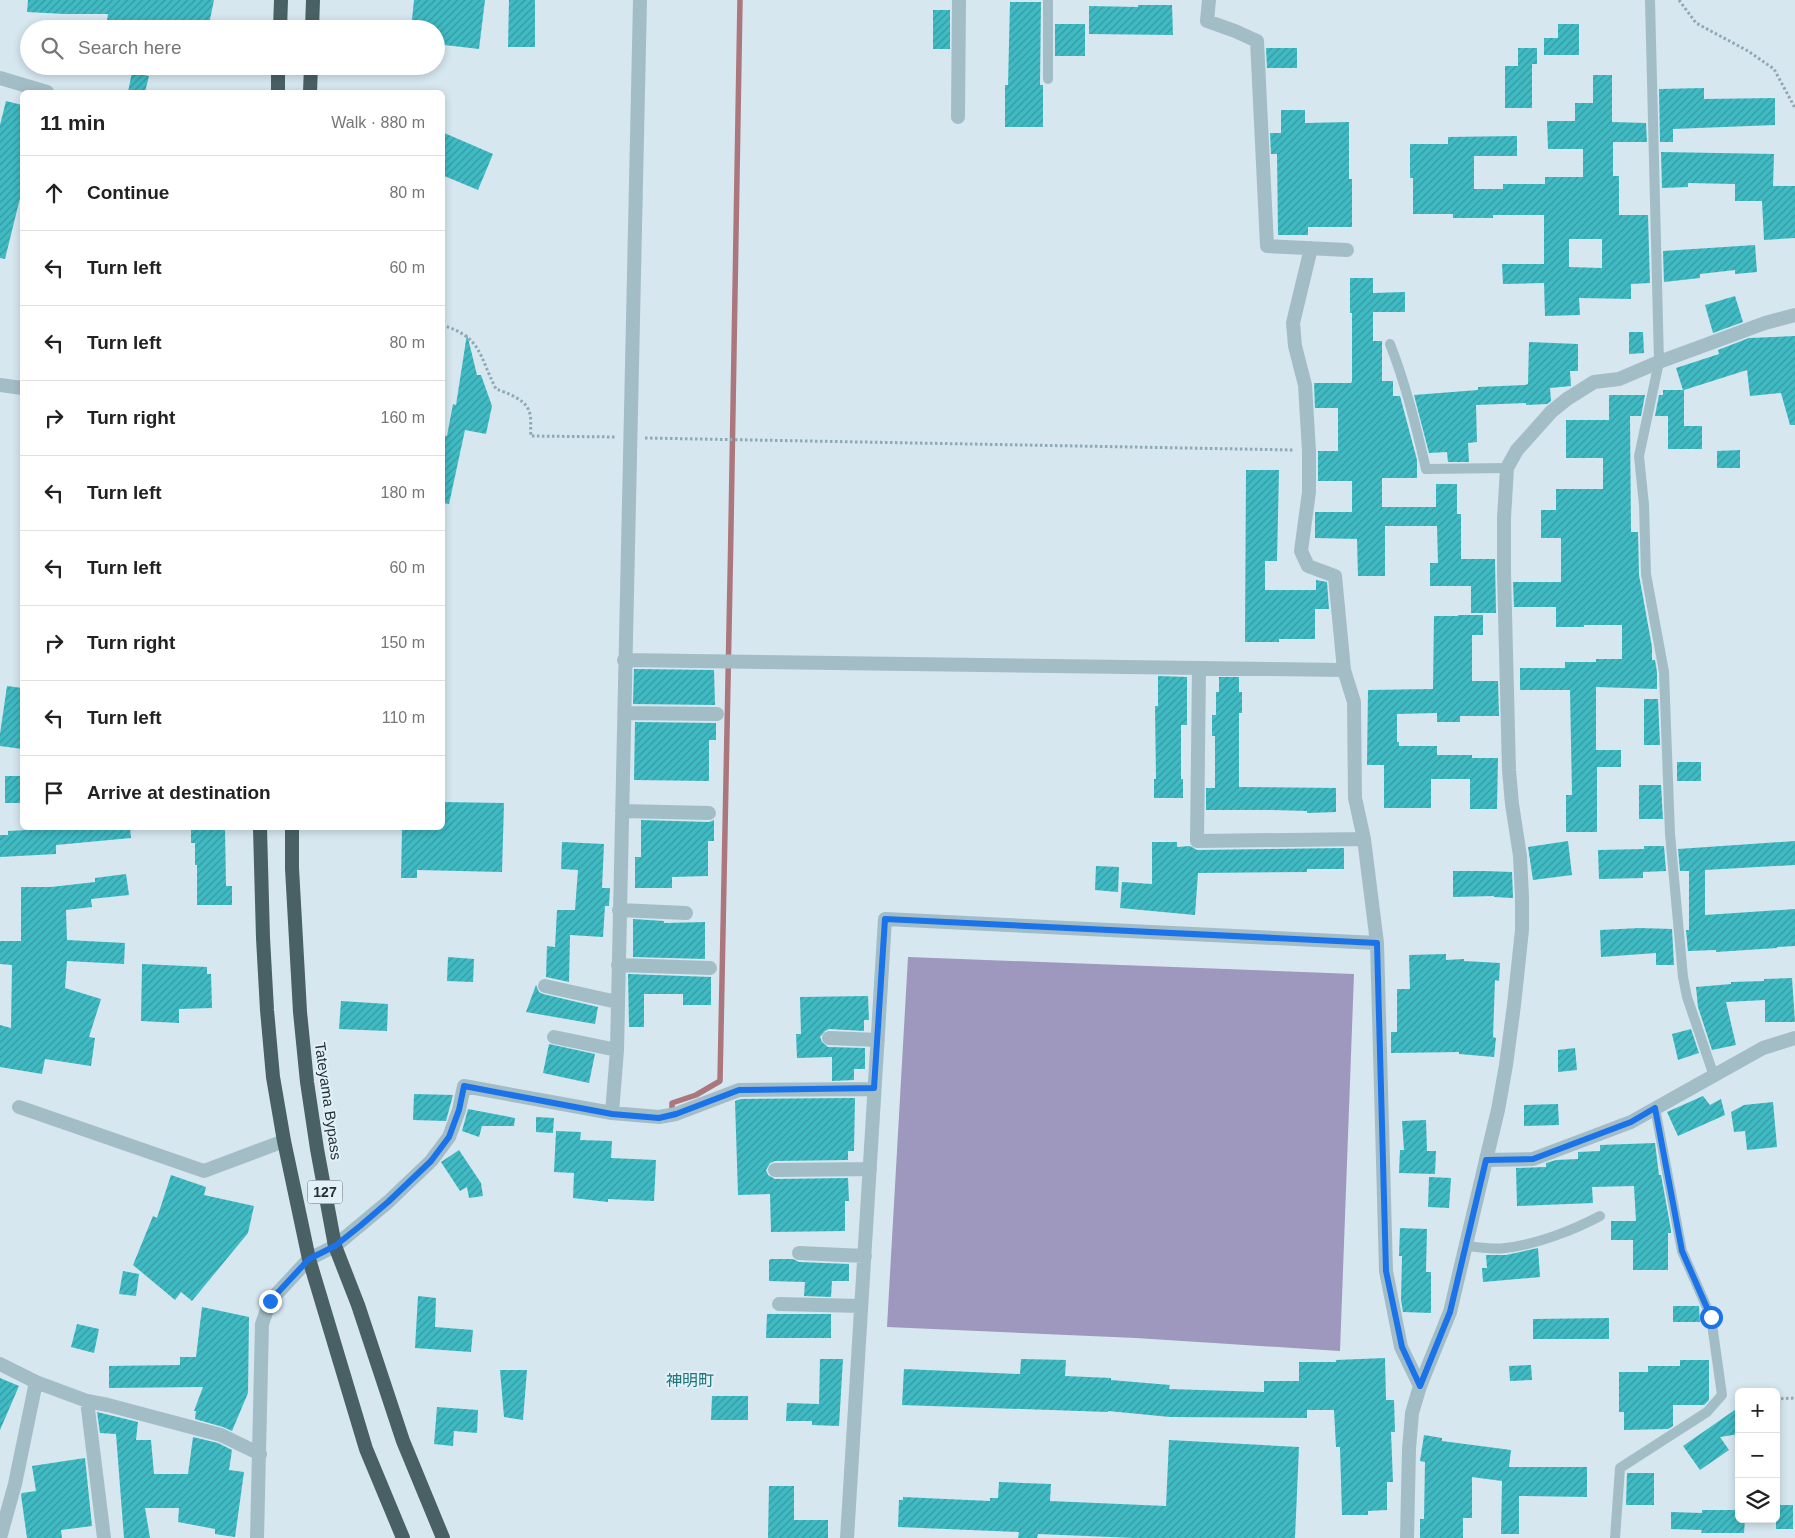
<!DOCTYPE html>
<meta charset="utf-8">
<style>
body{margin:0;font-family:Arial,"Noto Sans JP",sans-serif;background:#f6f6f6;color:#222}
.controls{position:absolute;right:15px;bottom:15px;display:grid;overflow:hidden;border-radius:8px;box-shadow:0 2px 8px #0003}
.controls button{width:45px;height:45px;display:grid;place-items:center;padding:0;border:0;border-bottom:1px solid #e0e0e0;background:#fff;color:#222;font:25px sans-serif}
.stop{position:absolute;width:15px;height:15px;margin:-11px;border:4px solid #1a73e8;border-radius:50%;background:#fff}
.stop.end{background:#1a73e8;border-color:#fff;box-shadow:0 1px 5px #0008}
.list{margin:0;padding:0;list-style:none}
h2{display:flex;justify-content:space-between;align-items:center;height:65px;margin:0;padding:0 20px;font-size:21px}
h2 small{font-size:16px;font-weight:400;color:#767676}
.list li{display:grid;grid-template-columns:32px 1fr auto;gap:15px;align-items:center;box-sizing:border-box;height:75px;padding:0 20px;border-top:1px solid #e0e0e0}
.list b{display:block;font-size:19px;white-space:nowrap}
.list em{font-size:16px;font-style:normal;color:#767676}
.icon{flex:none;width:28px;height:28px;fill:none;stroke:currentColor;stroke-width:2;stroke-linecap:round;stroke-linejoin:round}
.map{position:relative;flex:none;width:1795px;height:1538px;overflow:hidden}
.search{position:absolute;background:#fff;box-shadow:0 2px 8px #0003;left:20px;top:20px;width:425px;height:55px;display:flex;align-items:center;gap:12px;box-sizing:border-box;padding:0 18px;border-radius:28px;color:#767676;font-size:19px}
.panel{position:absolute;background:#fff;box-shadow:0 2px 8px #0003;left:20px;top:90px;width:425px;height:740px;border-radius:8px}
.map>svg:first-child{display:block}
.garden{fill:#9e97be}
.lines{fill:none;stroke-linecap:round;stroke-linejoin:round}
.stream{stroke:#ac767d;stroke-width:5.5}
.building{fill:url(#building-hatch);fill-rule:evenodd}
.path{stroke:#8da9b3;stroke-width:3;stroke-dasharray:2.5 2.5;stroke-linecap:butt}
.service{stroke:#a3bdc7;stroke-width:10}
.minor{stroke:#a3bdc7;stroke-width:14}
.tertiary{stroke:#a3bdc7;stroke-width:14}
.trunk{stroke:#496064;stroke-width:14}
.route{stroke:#1a73e8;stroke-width:6}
.labels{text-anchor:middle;stroke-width:4;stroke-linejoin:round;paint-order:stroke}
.shield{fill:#e2f0f8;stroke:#5e6a6e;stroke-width:1}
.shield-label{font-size:14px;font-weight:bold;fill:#253133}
.street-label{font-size:15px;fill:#253133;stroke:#e2f0f8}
.neighbourhood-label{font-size:16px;fill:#1e747a;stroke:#e2f0f8}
</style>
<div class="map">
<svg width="1795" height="1538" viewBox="0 0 1795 1538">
<defs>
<pattern id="building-hatch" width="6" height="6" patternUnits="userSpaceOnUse" patternTransform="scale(1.25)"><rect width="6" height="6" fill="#40bbc4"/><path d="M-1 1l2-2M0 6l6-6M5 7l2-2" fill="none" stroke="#3599a0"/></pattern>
</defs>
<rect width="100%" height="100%" fill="#d6e7f0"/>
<path class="garden" d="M908 957 1354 974 1340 1351 1136 1338 887 1327Z"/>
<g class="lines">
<path class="stream" d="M672 1108V1103L696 1095 720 1081C729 721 733 360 740 0"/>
</g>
<path class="building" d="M28 0H214L208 29H122L123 24 107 20 108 14H65L27 12Z
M414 0H485L479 49 436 44V29H411Z
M509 0H535V47H508Z
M1010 2H1041L1040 85H1043V127H1005V85H1008Z
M1138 5H1172L1173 35 1089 34V6L1138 7Z
M933 10H950V49H933Z
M1055 24H1085V56H1055Z
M1558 24H1579V55H1544V38H1558Z
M1266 48H1297V68H1267Z
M1518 48H1537V64H1532V108H1505V66H1518Z
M132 72 149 76 145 92H128Z
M1593 75H1612V122L1646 123 1647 142H1613V176H1619V215H1648L1650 283 1631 284V299L1579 298 1580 315 1545 316 1544 283 1503 284 1502 264H1544V215H1493V218H1453V214H1413V178H1410V144H1448V137L1517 136V156H1474V189H1503V184H1545V177H1583V149H1548L1547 121H1575V103H1593ZM1569 239H1602V268L1569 267Z
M1704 88V99L1775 98V125L1673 129V142H1660L1659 89Z
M6 101 22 105V190L5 259 0 258V125Z
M1281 110H1305V123L1349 122V179H1352V227H1308V235H1278L1277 154H1271L1270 133H1281Z
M442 132 493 154 478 190 442 175Z
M1661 152 1774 154 1773 186H1795V238L1764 240 1762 201H1735V184L1688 183V187L1662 188Z
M1755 245 1757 272 1735 274V270L1700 274V278L1664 282 1663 251Z
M1350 278H1373V293L1405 292V312H1373V341H1382V381H1393V396H1400L1417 460V478H1382V507H1436V484H1457V514H1461V559H1495L1496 613H1471V586H1430V563H1438L1437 526H1385V576H1358L1357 539 1315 538V512H1352V481H1318V451H1338V408H1315L1314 383H1351L1352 381V313H1350Z
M1735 296 1743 322 1713 333 1705 305Z
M1629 332H1643L1644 353 1629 354Z
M467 334 477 375H481L492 406 486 434 465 430 449 504 442 503V435L447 436 453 404 456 405Z
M1795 336V425H1790L1781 393 1750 396 1747 370 1684 390V426H1702V449H1668V416H1655L1659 395H1663V390H1683L1676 368 1719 354 1718 350 1749 338Z
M1529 342 1578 344V371H1570L1571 386 1550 388 1551 401 1547 404 1526 405V403L1476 405 1477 442 1468 443 1469 462H1448L1447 452 1429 453 1414 395 1478 390V387L1525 385 1528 384Z
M1609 395H1645L1641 416H1630L1631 532H1638L1639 575 1652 647V660H1655L1657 672V689L1596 687V750H1621V767H1597V832H1566V795H1572L1570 690H1520V668H1565V662H1596V659H1622V625H1584V627H1556V607H1514L1513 582H1561V538H1541V510H1556V489H1603V458H1566V420H1609Z
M1740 450V468H1717V451Z
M1246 470H1279L1277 561H1265V590H1316V580L1327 582 1329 609H1315V639H1279V642H1245Z
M1458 615H1483V635H1472V681H1498L1499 716H1460V722H1437V713L1397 714V742H1399V746H1437V755H1472V758H1498L1497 809H1470V779H1431V808H1384V765H1367L1368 690 1433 689 1434 616H1458Z
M634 669 714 670 715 705 633 704Z
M1158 676 1187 677V725H1181V779H1183V798H1154V779H1156L1155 706H1158Z
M1219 677H1239V692H1242V713H1239V787L1336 788V812L1307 813V811L1272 810H1206V788H1215V736H1212V715H1216V692H1219Z
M7 686 22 688V749L0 746V734Z
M1644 699H1658L1660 745H1644Z
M635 722 716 723V740H709V781L634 780Z
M1677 762H1701V781H1677Z
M5 776H22V803H5Z
M1639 785H1661L1663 819H1639Z
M442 802 504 803 502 872 417 870V878H401L402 828H442Z
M641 820 709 822 714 820V841H708V876L672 877V888H635V857H641Z
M64 828H130L131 838 56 845V854L0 857V835H8V831Z
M191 828H225L226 886H232V905H197V865H195V843H191Z
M1568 841 1572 875 1533 880 1528 847Z
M1795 841V865L1705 870V915L1795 909V946L1777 947V948L1716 952V950L1688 951 1686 930H1689V871H1680L1678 849Z
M562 842 604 844 602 888H610L609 906H605L603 937 570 935 569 982 546 977 547 946 555 947 557 910H575L578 870 561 869Z
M1152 842H1177V847L1190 846 1197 850 1344 848V869H1307V872L1198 873 1195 915 1120 908 1122 882 1152 884Z
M1644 846H1664L1666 871 1643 872V878L1599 879 1598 850 1644 849Z
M1096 866 1119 867 1118 892 1095 890Z
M1453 871H1485L1512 872 1513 898 1494 897V896L1453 897Z
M126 874 129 895 91 899 92 907 66 910 67 940 125 943 124 964 67 961 65 988 101 999 89 1037 95 1038 91 1066 45 1059 42 1074 0 1067V1025L11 1028 12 965 0 964V941H21V887H51L95 882V878Z
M633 919 664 921V923L705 922V959L633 957Z
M1640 928 1672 929 1674 965H1656V953L1601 957 1600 930Z
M1446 954V960L1464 959V961L1500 963 1499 981 1495 980 1493 1037 1496 1038 1494 1057 1459 1054V1052L1391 1053V1032H1397V989H1410L1409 955Z
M448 957 474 959 473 982 447 981Z
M142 964 207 967V974H211L212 1008 179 1009V1023L141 1021Z
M628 974 711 977V1005H683V994H644V1027H629Z
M1792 978 1795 1022H1765V1000L1726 1002 1736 1045 1712 1050 1698 1007 1696 987 1731 984V982L1764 981V979Z
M536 985 539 992 543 994 598 1007 595 1024 526 1012Z
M868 996 869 1020H864V1031L829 1029 825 1031 820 1037 822 1042 828 1047 865 1048V1069H854V1080L832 1081V1057L797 1058 796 1034H801L800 997Z
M341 1001 388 1004 387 1031 339 1029Z
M1691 1029 1699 1053 1678 1060 1672 1034Z
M549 1044 595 1054 589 1083 543 1073Z
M1575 1048 1577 1070 1558 1072V1050Z
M414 1094 453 1095 446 1121 413 1120Z
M1703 1096 1710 1105 1721 1099 1725 1115 1678 1136 1667 1112Z
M855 1098 854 1151H848V1160L775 1161 770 1163 766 1170 768 1175 775 1179 848 1178 849 1201H845V1231L771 1232 770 1194 738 1195 735 1101 741 1099Z
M1773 1102 1777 1147 1747 1150 1745 1131 1734 1132 1731 1112 1744 1105Z
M1558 1104 1559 1125 1524 1126V1105Z
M468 1109 515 1118 514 1126H482L479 1137 462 1131Z
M536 1117 554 1118 553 1133 536 1132Z
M1426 1120 1427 1151H1436L1435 1174 1399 1173 1400 1150H1404L1402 1121Z
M556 1131 581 1132 580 1140 612 1141 611 1158 656 1160 654 1201 608 1199V1202L573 1198 574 1173 554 1172Z
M1655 1143 1659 1175H1661L1671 1230V1233H1668V1270H1633V1240H1611V1221H1636L1634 1186 1592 1187 1593 1203 1517 1206 1516 1168 1546 1167V1163L1556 1160 1578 1159V1152L1600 1151V1145Z
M459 1150 481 1183 483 1196 469 1198 467 1187 460 1191 441 1162Z
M171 1175 206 1187 204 1195 254 1206 248 1233 192 1301 181 1292 175 1300 133 1265 153 1216 157 1218Z
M1429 1177 1451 1178 1449 1208 1428 1207Z
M1400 1228 1427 1229 1426 1272H1431V1313L1403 1312 1401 1300 1402 1256H1399Z
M1538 1248 1540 1277 1483 1282 1482 1268H1487L1486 1255H1506Z
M771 1259H793L799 1262 849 1264V1281H832L831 1297 804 1296 805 1282 769 1281V1260Z
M123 1271 139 1274 136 1296 119 1294Z
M418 1296 436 1298 435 1327 473 1330 471 1352 415 1348Z
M1673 1306H1699L1700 1322H1673Z
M202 1307 249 1317 248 1393 232 1431 223 1427 195 1419 196 1411H194L203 1387 109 1388V1366L180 1365V1357H196Z
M767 1314H831V1338H766Z
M1609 1318V1339H1533V1319Z
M77 1324 99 1329 94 1353 71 1347Z
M1385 1358 1386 1400H1394L1395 1432H1391L1393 1482H1387V1510L1368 1511V1515H1342L1340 1447H1336L1334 1410H1307V1418L1170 1417 1108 1411V1412L902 1405 904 1369 1020 1374 1021 1359 1066 1360 1065 1376 1111 1378V1380L1170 1385 1169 1389 1264 1392V1381H1299V1362H1336V1360Z
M820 1359H843L839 1426 812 1425V1421H786L787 1403 819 1404Z
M1680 1360H1709V1400L1704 1405H1673V1426L1668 1429 1624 1430V1412H1619V1372H1648V1366H1680Z
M1531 1365 1532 1380 1510 1381 1509 1366Z
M500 1370H527L523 1420 504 1417Z
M0 1378 19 1386 0 1430Z
M712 1396H748V1420H711Z
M437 1407 478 1410 477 1433 454 1431 453 1446 434 1444Z
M1739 1407V1434L1720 1437 1729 1450 1700 1470 1683 1446Z
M97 1412 138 1422 136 1440H151L154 1474H188L193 1437 218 1443 232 1450 229 1470 244 1472 235 1537 215 1534V1529L178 1522 179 1508H145L150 1538H124L116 1434 100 1433Z
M1424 1435 1442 1438V1441L1511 1450 1509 1467H1587V1497L1519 1496V1534H1501L1502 1481 1472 1477V1518H1463V1538H1420V1519H1424L1425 1462 1420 1461Z
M1169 1440 1299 1447 1295 1538H1135L1038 1534 1037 1538H1018L1019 1532 898 1527 899 1500H903V1497L990 1501V1498H998L999 1482 1051 1484 1050 1501 1166 1506Z
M85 1458 92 1526 61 1530 62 1538H27L21 1495 22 1493 36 1491 32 1466Z
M1627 1473H1654V1505H1626Z
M769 1486H794V1520H828V1538H768Z
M1776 1505H1793V1529H1776Z
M1702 1510H1739V1519H1745L1744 1533H1701L1702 1530 1671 1529V1512L1702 1513Z"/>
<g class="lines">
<path class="path" d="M1679 0 1696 23 1748 51 1774 69 1795 108
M442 325C482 337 479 356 496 389 507 393 525 399 529 411 532 418 530 429 531 436L616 437
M645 438 1294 450
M1776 1399 1795 1398"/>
<path class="service" d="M1048 0V79
M1650 0 1659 362 1639 456 1644 505 1646 574 1664 672 1670 834 1683 977 1687 997 1714 1076
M1390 344C1406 385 1416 426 1426 469L1507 468
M1467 1246C1479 1247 1493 1250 1505 1248 1535 1245 1574 1230 1600 1216
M1615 1538 1620 1468 1707 1412 1722 1395 1711 1317 1682 1251 1655 1108"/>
<path class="minor" d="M1209 0 1207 21 1235 31 1257 41 1267 246 1347 250
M0 78 47 92
M958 117 959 0
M1311 248 1293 323 1295 346 1305 385 1309 451V492L1301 551 1308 566 1335 576 1344 670 1354 702 1355 798 1364 839 1377 943 1386 1271 1401 1347 1420 1386 1412 1413 1409 1449 1407 1538
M1795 315 1765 323 1659 362 1619 379 1594 382 1567 399 1551 412 1517 450 1507 468 1504 518V573L1509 770 1512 804 1520 856 1522 897V930L1514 1005 1506 1065 1498 1110 1486 1160 1533 1159 1631 1122 1763 1048 1795 1038
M624 660 1344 670
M1199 668 1197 841 1364 839
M625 713 717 714
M622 811 709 813
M619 910 686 913
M618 965 710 968
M545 986 617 1002
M554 1037 617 1050
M829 1038 878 1040
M19 1107 204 1171 284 1141
M612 1113 617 1050 640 0
M775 1170 870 1169
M335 1246 388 1202 431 1161 449 1137 459 1110 464 1086 612 1113 659 1117 676 1114 739 1090 874 1089
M799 1253 865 1256
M779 1304 861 1306
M0 1364 36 1382 87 1401 108 1405 221 1435 260 1454
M87 1401 104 1538
M0 1538 15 1484 36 1382
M847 1538 885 919 1377 943"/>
<path class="tertiary" d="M0 385 22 388
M1420 1386 1450 1312 1486 1160
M257 1538 262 1324 270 1301 309 1259 335 1246"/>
<path class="trunk" d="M280 29 281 0
M312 29 313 0
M278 92V66
M310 92 311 66
M260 828 263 938 267 1010 273 1077 284 1141 309 1259 366 1449 403 1538
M292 828V868L300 1012 307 1082 317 1149 335 1246 358 1305 403 1441 443 1538"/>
</g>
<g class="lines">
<path class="route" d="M270 1301 309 1259 335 1246 360 1226 388 1202 431 1161 449 1137 459 1110 464 1086 612 1114 659 1118 676 1114 739 1090 874 1088 885 919 1377 943 1386 1271 1402 1347 1420 1386 1450 1312 1486 1160 1533 1159 1631 1122 1655 1108 1682 1251 1711 1317"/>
</g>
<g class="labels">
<rect class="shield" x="307.5" y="1180.5" width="35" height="23" rx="4"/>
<g class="shield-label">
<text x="325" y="1197">127</text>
</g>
<g class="street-label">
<text transform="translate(328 1101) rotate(82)" y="5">Tateyama Bypass</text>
</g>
<g class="neighbourhood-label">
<text x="690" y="1386">神明町</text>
</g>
</g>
</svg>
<div class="controls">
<button>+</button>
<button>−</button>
<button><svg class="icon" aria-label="layers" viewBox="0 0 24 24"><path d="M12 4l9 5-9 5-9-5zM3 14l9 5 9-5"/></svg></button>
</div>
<div class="stop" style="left:1711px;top:1317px"></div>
<div class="stop end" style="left:270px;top:1301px"></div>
<div class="search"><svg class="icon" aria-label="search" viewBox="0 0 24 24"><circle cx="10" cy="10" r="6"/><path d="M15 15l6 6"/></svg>Search here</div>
<section class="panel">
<h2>11 min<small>Walk · 880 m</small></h2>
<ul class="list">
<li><svg class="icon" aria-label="ahead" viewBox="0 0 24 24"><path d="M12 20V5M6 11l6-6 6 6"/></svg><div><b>Continue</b></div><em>80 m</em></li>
<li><svg class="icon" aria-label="left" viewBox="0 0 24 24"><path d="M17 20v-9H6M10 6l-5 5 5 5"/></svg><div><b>Turn left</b></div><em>60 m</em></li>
<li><svg class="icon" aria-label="left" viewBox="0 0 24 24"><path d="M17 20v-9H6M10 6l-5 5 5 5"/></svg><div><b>Turn left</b></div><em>80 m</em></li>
<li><svg class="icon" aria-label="right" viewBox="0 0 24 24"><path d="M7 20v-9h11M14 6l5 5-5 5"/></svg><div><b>Turn right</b></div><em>160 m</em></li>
<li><svg class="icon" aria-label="left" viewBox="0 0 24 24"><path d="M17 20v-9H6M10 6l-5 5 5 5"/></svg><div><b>Turn left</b></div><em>180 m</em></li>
<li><svg class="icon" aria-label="left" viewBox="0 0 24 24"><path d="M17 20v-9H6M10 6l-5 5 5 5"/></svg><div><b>Turn left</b></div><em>60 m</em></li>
<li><svg class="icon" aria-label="right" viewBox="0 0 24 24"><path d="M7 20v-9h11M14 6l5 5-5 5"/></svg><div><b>Turn right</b></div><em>150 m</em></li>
<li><svg class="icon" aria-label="left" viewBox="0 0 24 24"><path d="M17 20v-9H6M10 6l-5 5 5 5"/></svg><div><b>Turn left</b></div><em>110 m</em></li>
<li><svg class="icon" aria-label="arrive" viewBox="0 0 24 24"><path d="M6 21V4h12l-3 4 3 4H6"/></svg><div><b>Arrive at destination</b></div></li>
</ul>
</section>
</div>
